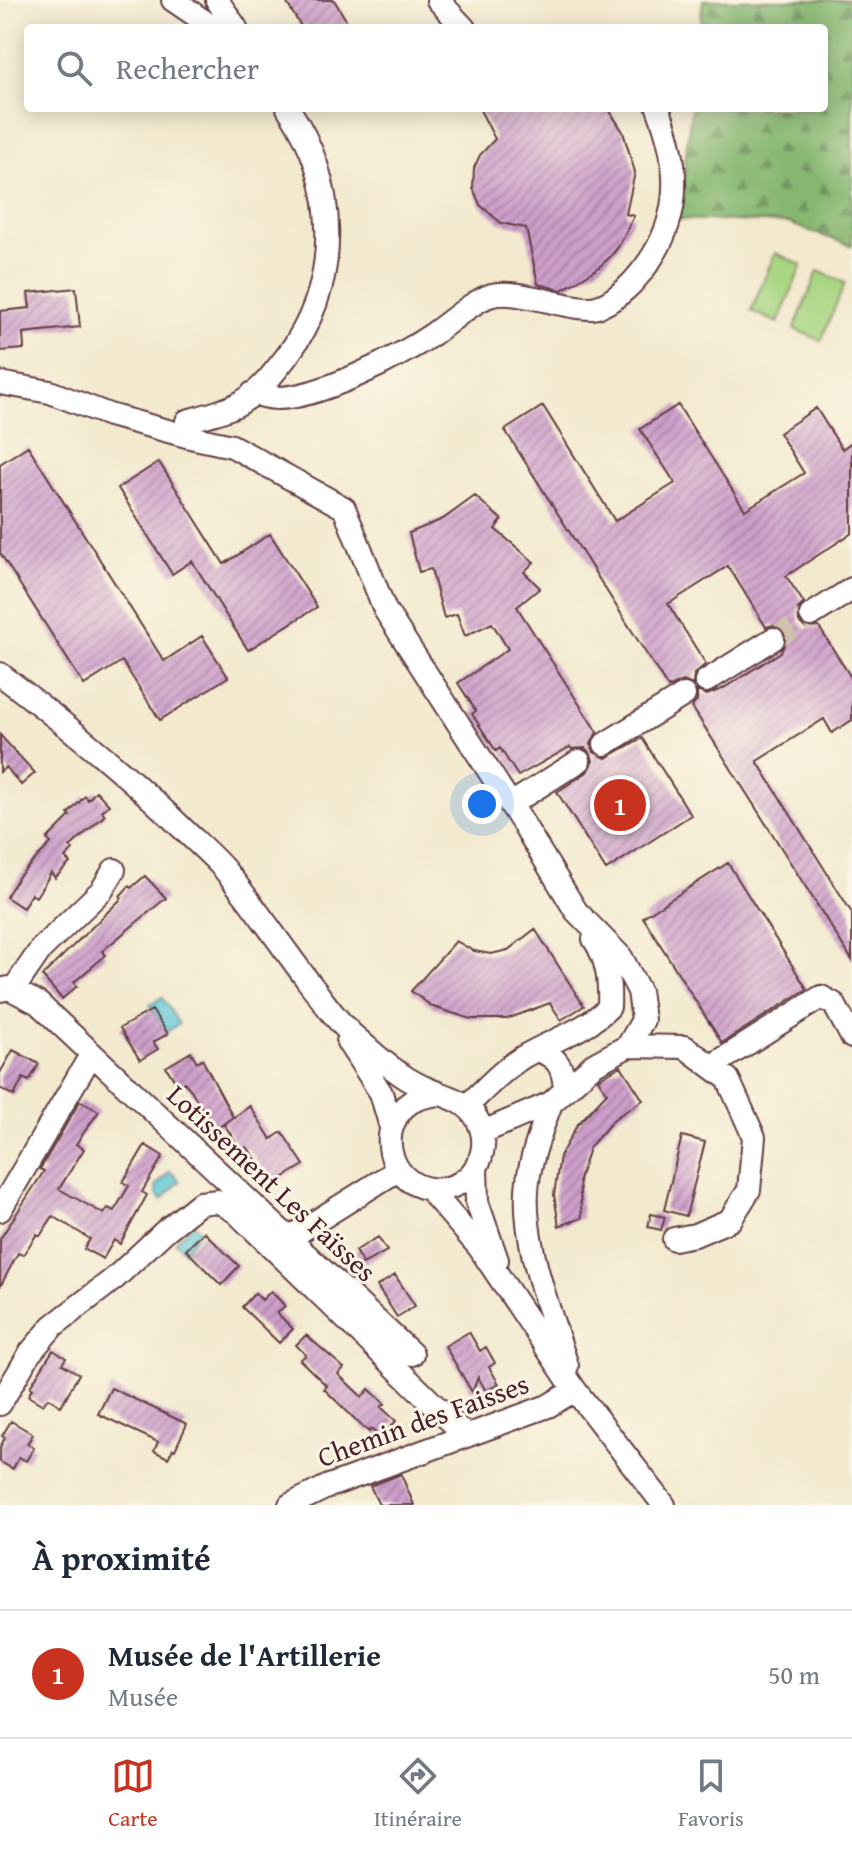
<!DOCTYPE html>
<html lang="fr">
<meta charset="utf-8">
<style>
body{margin:0;font-family:"Gentium Book Plus",serif;background:#f6f6f7;color:#1f2937}
.you{position:absolute;left:482px;top:804px;width:28px;height:28px;margin:-20px;border:6px solid #fff;border-radius:50%;background:#1a73e8;box-shadow:0 0 0 12px #1a73e833}
.badge{display:grid;place-items:center;width:52px;height:52px;border-radius:50%;background:#c8321e;color:#fff;font-size:26px;font-weight:700}
.pin{position:absolute;translate:-50% -50%;border:4px solid #fff;box-shadow:0 2px 8px #0006}
.list{margin:0;padding:0;list-style:none}
h2{display:flex;justify-content:space-between;align-items:center;height:104px;margin:0;padding:0 32px;font-size:34px}
h2 small{font-size:26px;font-weight:400;color:#747a83}
.list li{display:grid;grid-template-columns:52px 1fr auto;gap:24px;align-items:center;box-sizing:border-box;height:128px;padding:0 32px;border-top:2px solid #e0e1e3}
.list b{display:block;font-size:30px;white-space:nowrap}
.list p{margin:0;font-size:26px;white-space:nowrap;color:#747a83}
.list em{font-size:26px;font-style:normal;color:#747a83}
.icon{flex:none;width:44px;height:44px;fill:none;stroke:currentColor;stroke-width:2;stroke-linecap:round;stroke-linejoin:round}
.map{position:relative;flex:none;width:852px;height:1505px;overflow:hidden}
.search{position:absolute;background:#fff;box-shadow:0 4px 20px #0003;left:24px;right:24px;top:24px;height:88px;display:flex;align-items:center;gap:20px;box-sizing:border-box;padding:0 28px;border-radius:8px;color:#747a83;font-size:30px}
.sheet{height:232px;background:#fff}
nav{display:flex;justify-content:space-around;align-items:center;box-sizing:border-box;height:112px;border-top:2px solid #e0e1e3;background:#fff;font-size:22px;color:#747a83}
nav a{display:grid;justify-items:center;gap:4px}
nav .on{color:#c8321e}
.map>svg:first-child{display:block}
.forest{fill:url(#forest-firs);stroke:#686b4e;stroke-width:2}
.pitch{fill:#a9d683;stroke:#7a7a57;stroke-width:2}
.water{fill:#5cc7d6;stroke:#537380;stroke-width:2}
.building{fill:url(#building-hatch)}
.lines{fill:none;stroke-linecap:round;stroke-linejoin:round}
.minor-tunnel{stroke:#d0c1ad;stroke-width:22;stroke-dasharray:22 11;stroke-linecap:butt}
.minor-casing{stroke:#633d43;stroke-width:26}
.minor{stroke:#fff;stroke-width:22}
.labels{text-anchor:middle;stroke-width:6;stroke-linejoin:round;paint-order:stroke}
.street-label{font-size:28px;fill:#4a1f2b;stroke:#fcf5e5}
</style>
<div class="map">
<svg width="852" height="1505" viewBox="0 0 852 1505">
<defs>
<pattern id="forest-firs" width="22" height="20" patternUnits="userSpaceOnUse" patternTransform="scale(2)"><rect width="22" height="20" fill="#86b771"/><path d="M5 1l3.5 6h-7zM16 11l3.5 6h-7z" fill="#70945d"/></pattern>
<pattern id="building-hatch" width="6" height="6" patternUnits="userSpaceOnUse" patternTransform="scale(2)"><rect width="6" height="6" fill="#cd9eca"/><path d="M-1 1l2-2M0 6l6-6M5 7l2-2" fill="none" stroke="#a880a4"/></pattern>
</defs>
<rect width="100%" height="100%" fill="#fcf5e5"/>
<filter id="ink" filterUnits="userSpaceOnUse"><feTurbulence type="fractalNoise" baseFrequency=".0125" numOctaves="2"/><feDisplacementMap in="SourceGraphic" scale="16" xChannelSelector="R" yChannelSelector="G"/><feConvolveMatrix kernelMatrix="1 2 1 2 8 2 1 2 1" color-interpolation-filters="sRGB"/></filter>
<filter id="wash" filterUnits="userSpaceOnUse"><feTurbulence type="fractalNoise" baseFrequency=".006" numOctaves="4" result="noise"/><feDisplacementMap in="SourceGraphic" scale="32" xChannelSelector="R" yChannelSelector="G"/><feGaussianBlur stdDeviation="1.8" result="paint"/><feColorMatrix in="noise" values="0 0 0 0 0 0 0 0 0 0 0 0 0 0 0 0 0 1.4 0 .05"/><feComposite in="paint" operator="in"/></filter>
<g filter="url(#wash)">
<rect width="100%" height="100%" fill="#f2e9ce"/>
<path class="forest" d="M703 0H852V246L788 223 679 219 691 108H824V28H700Z"/>
<path class="pitch" d="M775 253 802 265 778 323 751 311Z
M818 271 845 283 821 341 794 329Z"/>
<path class="water" d="M162 997 179 1024 166 1032 150 1005Z
M170 1171 180 1181 162 1200 157 1195 156 1186Z
M193 1223 200 1230 184 1251 175 1242Z"/>
<g id="blocks">
<path class="building" d="M285 0H334L351 28H302Z
M479 108H608L623 132 635 172 626 214 634 216 619 246 610 257 598 268 573 284 561 290 538 284 526 228 501 223 480 205 473 188 474 168 480 155 495 139Z
M76 288 80 327 23 333 24 349 0 351V311L30 308 28 293Z
M678 405 745 510 804 473 779 433 816 408 842 449 852 442V533L786 576 804 603 798 609 799 622 805 628 819 627 852 679V720L832 733 824 719 757 761 852 913V960L692 707 697 701V691L707 695 722 689 781 652 787 639 784 631 773 625 766 627 728 566 668 604 706 664 694 674 693 685 683 681 668 688 505 430 543 406 615 521 675 483 640 429Z
M28 446 164 661 202 636 228 677 160 720 122 661 84 685 0 553V464Z
M159 462 224 564 270 534 317 607 248 650 192 561 172 574 118 488Z
M475 496 502 520 495 529 534 562 524 572 540 588 517 607 597 732 591 744 594 752 606 758 642 738 691 815 606 870 557 792 587 772 593 761 591 754 585 748 572 749 570 747 518 776 500 748 496 751 472 714 476 711 458 683 508 649 492 623 465 636 457 614 444 618 431 569 419 572 409 533 443 519Z
M0 735 35 773 21 785 6 767 0 772Z
M96 791 109 805 102 811 105 815 70 847 73 850 65 858 70 863 55 878 51 873 36 897 31 894 23 908 6 897 19 876 51 843 47 839 70 816 68 814 85 796 88 800Z
M728 863 807 989 722 1043 643 917Z
M145 876 166 898 102 951 106 955 74 982 77 986 62 999 42 976 122 898 120 896 129 886 131 888Z
M535 929 584 1006 561 1020 550 1003 507 1019H471L433 1007 411 991 456 941 474 951 491 954 508 950Z
M152 1010 168 1034 153 1042 158 1049 140 1060 120 1028Z
M13 1050 39 1064 29 1081 23 1078 14 1096 0 1088V1073Z
M191 1052 197 1062 202 1059 233 1117 215 1130 191 1090 184 1082 178 1086 166 1067Z
M621 1066 643 1100 614 1119 589 1148 579 1180 582 1218 559 1226 554 1195 560 1156 577 1125 607 1093 598 1079Z
M80 1101 99 1111 76 1144 84 1149 59 1189 104 1214 108 1208 114 1211 129 1186 123 1182 145 1145 163 1156 142 1192 147 1195 120 1244 114 1240 103 1259 84 1249 90 1239 53 1216 40 1236 37 1234 23 1255 18 1253 0 1287V1239L44 1171 40 1169Z
M250 1106 271 1139 282 1132 304 1165 269 1186 258 1171 262 1168 247 1147 241 1150 224 1124Z
M682 1136 705 1142 686 1216 664 1210Z
M651 1214 665 1217 661 1230 648 1227Z
M204 1232 239 1266 221 1285 186 1250Z
M378 1237 387 1251 363 1264 355 1251Z
M395 1275 415 1306 397 1317 377 1286Z
M271 1291 285 1306 277 1313 293 1329 279 1343 242 1307 255 1293 262 1300Z
M469 1332 480 1351 486 1347 495 1363 489 1367 499 1384 486 1391 478 1377 472 1392 445 1346Z
M306 1335 344 1368 338 1374 362 1397 369 1389 385 1404 381 1407 396 1421 381 1438 371 1429 369 1432 363 1427 324 1389 327 1386 300 1360 306 1355 296 1345Z
M53 1350 66 1358 62 1364 79 1374 61 1406 48 1398 43 1405 28 1396 32 1389 30 1387Z
M111 1388 187 1424 175 1450 173 1449 168 1458 154 1451 158 1442 98 1414Z
M11 1421 33 1434 27 1444 34 1448 26 1461 19 1457 13 1469 0 1462V1447L5 1438 2 1436Z
M401 1474 414 1505H379L370 1486Z"/>
</g>
</g>
<g filter="url(#ink)">
<use href="#blocks" fill-opacity="0" stroke="#633d43" stroke-width="2"/>
<g class="lines">
<path class="minor-tunnel" d="M773 639 811 615"/>
<g class="minor-casing">
<path id="minor" d="M173 0 214 28
M217 0 236 28
M438 0 464 28
M288 108C339 184 342 282 287 356 273 374 260 392 240 403 224 412 204 416 187 421L190 437 232 446 344 508 385 610 522 822 576 911 621 957 639 991 643 1020 628 1046
M0 383 50 392 109 415 190 437
M253 393C261 395 269 398 277 398 319 398 398 358 433 334 449 323 472 302 489 296 515 287 564 309 591 308 606 307 622 293 632 283 681 230 684 174 658 108
M811 615 852 589
M0 674C63 722 124 771 181 827 195 841 211 854 224 869 254 905 280 944 308 981 323 1000 336 1021 355 1037 367 1047 379 1059 392 1068 401 1075 412 1082 423 1087 443 1097 467 1098 478 1121 495 1154 468 1194 430 1189 387 1183 375 1125 411 1102 420 1097 430 1095 440 1094
M706 681 773 639
M605 744 684 695
M511 804 579 761
M0 990 9 988 38 1003 412 1354
M13 990 41 949 102 890 114 870
M348 1042 381 1093 391 1127
M537 1050C559 1057 564 1069 565 1091
M712 1066 821 997 834 1004 852 1037
M551 1103C542 1128 532 1154 528 1180 520 1239 550 1310 567 1366
M467 1106C485 1089 502 1070 523 1057 553 1039 584 1032 609 1007 610 982 608 960 594 939
M483 1132 551 1103 593 1065 628 1046 685 1047 728 1079 754 1137 749 1190 730 1220 695 1235 674 1239
M476 1168 477 1202 497 1260
M429 1189 479 1247 575 1390 664 1505
M0 1210 91 1055
M288 1239 398 1170
M0 1404 30 1353 53 1326 115 1278 165 1231 200 1203 218 1201 236 1212 466 1436
M290 1505 329 1486 548 1406 575 1390"/>
</g>
<use href="#minor" class="minor"/>
</g>
</g>
<g class="labels">
<g class="street-label">
<text transform="translate(272 1183) rotate(43)" y="10">Lotissement Les Faïsses</text>
<text transform="translate(423 1420) rotate(-20)" y="10">Chemin des Faisses</text>
</g>
</g>
</svg>
<div class="you"></div>
<div class="pin badge" style="left:620px;top:805px">1</div>
<div class="search"><svg class="icon" aria-label="search" viewBox="0 0 24 24"><circle cx="10" cy="10" r="6"/><path d="M15 15l6 6"/></svg>Rechercher</div>
</div>
<section class="sheet">
<h2>À proximité<small></small></h2>
<ul class="list">
<li><span class="badge">1</span><div><b>Musée de l'Artillerie</b><p>Musée</p></div><em>50 m</em></li>
</ul>
</section>
<nav>
<a class="on"><svg class="icon" aria-label="map" viewBox="0 0 24 24"><path d="M3 6l6-2 6 2 6-2v14l-6 2-6-2-6 2zM9 4v14M15 6v14"/></svg>Carte</a>
<a><svg class="icon" aria-label="directions" viewBox="0 0 24 24"><path d="M12 3l9 9-9 9-9-9zM9 14v-3h6M13 9l2 2-2 2"/></svg>Itinéraire</a>
<a><svg class="icon" aria-label="saved" viewBox="0 0 24 24"><path d="M7 4h10v16l-5-4-5 4z"/></svg>Favoris</a>
</nav>
